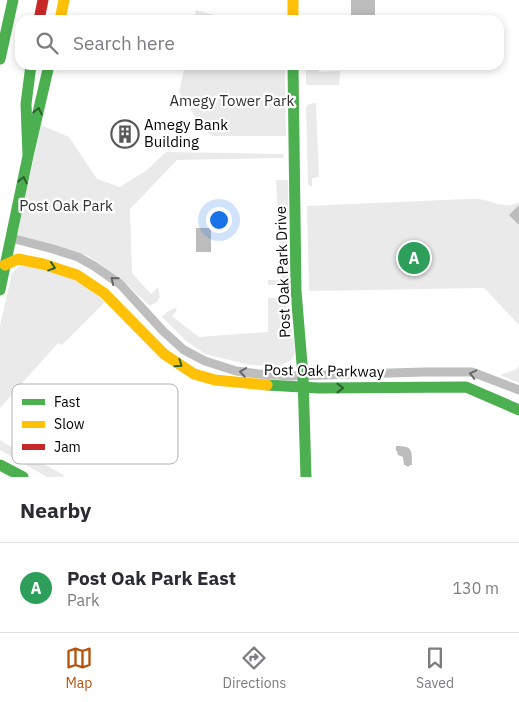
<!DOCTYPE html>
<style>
body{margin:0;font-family:"IBM Plex Sans",sans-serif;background:#f7f7f7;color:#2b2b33}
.you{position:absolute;left:218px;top:219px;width:18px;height:18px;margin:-12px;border:4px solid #fff;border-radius:50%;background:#1a73e8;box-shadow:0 0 0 8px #1a73e833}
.badge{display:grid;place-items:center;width:32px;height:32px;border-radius:50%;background:#b45309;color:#fff;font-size:16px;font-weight:700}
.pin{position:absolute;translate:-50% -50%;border:2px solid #fff;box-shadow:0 1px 5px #0006}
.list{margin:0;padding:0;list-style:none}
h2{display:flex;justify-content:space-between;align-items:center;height:65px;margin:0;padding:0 20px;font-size:21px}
h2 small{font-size:16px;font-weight:400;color:#7c7c81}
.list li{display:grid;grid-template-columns:32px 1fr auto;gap:15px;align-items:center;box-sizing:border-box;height:90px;padding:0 20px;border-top:1px solid #e1e1e2}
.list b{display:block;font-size:19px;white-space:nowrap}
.list p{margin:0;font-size:16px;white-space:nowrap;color:#7c7c81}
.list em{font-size:16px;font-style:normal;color:#7c7c81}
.icon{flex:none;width:28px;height:28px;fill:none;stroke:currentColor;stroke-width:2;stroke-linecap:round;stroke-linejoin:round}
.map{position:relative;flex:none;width:519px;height:477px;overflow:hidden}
.search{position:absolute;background:#fff;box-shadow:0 2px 8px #0003;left:15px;right:15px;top:15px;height:55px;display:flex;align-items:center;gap:12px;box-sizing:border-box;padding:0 18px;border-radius:15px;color:#7c7c81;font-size:19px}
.sheet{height:155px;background:#fff}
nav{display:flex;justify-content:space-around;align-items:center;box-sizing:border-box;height:70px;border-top:1px solid #e1e1e2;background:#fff;font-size:14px;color:#7c7c81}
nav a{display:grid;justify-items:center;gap:2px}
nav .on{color:#b45309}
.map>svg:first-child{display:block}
.green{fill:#eaeaea}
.water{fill:#bcbcbc}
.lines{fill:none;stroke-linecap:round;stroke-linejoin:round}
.street{stroke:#bebebe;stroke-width:9}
.fast{stroke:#4caf50;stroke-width:11}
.slow{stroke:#ffc107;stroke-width:11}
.jam{stroke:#c62828;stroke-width:11}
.oneway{stroke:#2a602c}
.oneway2{stroke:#686868}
.labels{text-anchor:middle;stroke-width:4.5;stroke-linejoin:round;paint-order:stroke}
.park-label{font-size:15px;fill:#303030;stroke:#fff}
.poi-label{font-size:15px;fill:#000;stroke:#fff;text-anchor:start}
.street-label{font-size:15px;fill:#000;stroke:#fff}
.key{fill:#fff;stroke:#b2b2b2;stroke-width:1}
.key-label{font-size:14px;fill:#000}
</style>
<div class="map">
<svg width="519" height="477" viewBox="0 0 519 477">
<rect width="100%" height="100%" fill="#fff"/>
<path class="green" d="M196 10 232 20H194Z
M185 65H285L286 136H213L204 130 179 92Z
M306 65H318L319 72 340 71 339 85H306Z
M316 103 319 177 312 178V187L308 184 306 108 308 104Z
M41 125 69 137 97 179 120 187 147 170 166 152 284 154 283 158 177 160 130 209 132 273 151 294 158 287 160 296 157 302 150 306 123 281 89 256 17 236Z
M276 180H288L289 284 268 285V280H281Z
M467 199C471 199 475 199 479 199 494 201 505 210 519 202V325L485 289 483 288 309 291 307 206Z
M20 266C36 264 72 278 87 287 93 291 99 297 105 302L62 345 58 343 0 408V326L12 273Z
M268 298H287L295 350 293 359 280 366 250 365 205 354 186 341 162 317 167 312 175 308 177 310 172 316 199 337 268 332Z
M519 365V383L500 375 517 369Z
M0 440 8 445 64 475 63 477H47L0 450Z"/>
<path class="water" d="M351 0H375V20H351Z
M519 205V224H518L509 215Z
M196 228H211V252H196Z
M396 446C412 446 412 449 412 465H410L408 467 405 465H404L403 457 398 455 397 451H396Z"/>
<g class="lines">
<path class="street" d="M11 238 53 249 78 257 94 266 120 284 163 331 184 350 205 361 236 371 259 374 291 376 424 372H472L519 390"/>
<path class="fast" d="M0 59 13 0
M293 65 296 291 303 376 306 477
M28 156 26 104 31 65
M0 290 28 156 49 65
M267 385 318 388 466 387 519 410
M0 465 23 477"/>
<path class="slow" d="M293 0V20
M60 20 64 0
M5 265 18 259 43 264 77 275 104 293 164 354 194 374 215 380 267 385"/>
<path class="jam" d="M39 20 43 0"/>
</g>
<defs><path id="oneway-chevron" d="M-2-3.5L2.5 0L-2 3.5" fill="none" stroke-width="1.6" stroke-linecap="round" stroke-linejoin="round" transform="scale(1.25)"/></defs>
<g class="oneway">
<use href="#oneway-chevron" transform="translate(38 111) rotate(-77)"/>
<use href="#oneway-chevron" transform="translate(23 180) rotate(-78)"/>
<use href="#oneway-chevron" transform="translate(52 267) rotate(18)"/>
<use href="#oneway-chevron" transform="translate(179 364) rotate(34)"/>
<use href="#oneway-chevron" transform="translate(340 388)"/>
</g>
<g class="oneway2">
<use href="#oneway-chevron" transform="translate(114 280) rotate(-141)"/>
<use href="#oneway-chevron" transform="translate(243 372) rotate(-171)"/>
<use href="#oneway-chevron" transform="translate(473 374) rotate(-167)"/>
</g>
<defs>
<g id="building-ring" transform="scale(1.4375)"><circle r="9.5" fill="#fff" stroke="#595959" stroke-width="1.5"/><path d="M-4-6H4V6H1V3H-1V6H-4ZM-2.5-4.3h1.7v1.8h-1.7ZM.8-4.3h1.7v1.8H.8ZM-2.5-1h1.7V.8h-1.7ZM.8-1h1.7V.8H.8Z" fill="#595959"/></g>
</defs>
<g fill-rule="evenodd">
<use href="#building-ring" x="125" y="134"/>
</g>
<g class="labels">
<g class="park-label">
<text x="232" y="106">Amegy Tower Park</text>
<text x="66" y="211">Post Oak Park</text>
</g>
<g class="poi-label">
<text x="144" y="130">Amegy Bank<tspan x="144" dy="17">Building</tspan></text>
</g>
<g class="street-label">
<text transform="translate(283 272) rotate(-92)" y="5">Post Oak Park Drive</text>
<text transform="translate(324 371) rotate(1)" y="5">Post Oak Parkway</text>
</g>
</g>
<rect x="12" y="384" width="166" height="80" rx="8" class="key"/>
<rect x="22" y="399" width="23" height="6" fill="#4caf50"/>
<rect x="22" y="421" width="23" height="7" fill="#ffc107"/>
<rect x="22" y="444" width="23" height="6" fill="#c62828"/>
<g class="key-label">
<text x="54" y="407">Fast</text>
<text x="54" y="429">Slow</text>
<text x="54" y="452">Jam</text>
</g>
</svg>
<div class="you"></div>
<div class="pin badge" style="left:414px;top:258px;background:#2e9e5b">A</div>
<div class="search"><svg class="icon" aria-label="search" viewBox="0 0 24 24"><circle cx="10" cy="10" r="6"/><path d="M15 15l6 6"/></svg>Search here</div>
</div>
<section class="sheet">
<h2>Nearby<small></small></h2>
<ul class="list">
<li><span class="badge" style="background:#2e9e5b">A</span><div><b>Post Oak Park East</b><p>Park</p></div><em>130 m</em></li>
</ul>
</section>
<nav>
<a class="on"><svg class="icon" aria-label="map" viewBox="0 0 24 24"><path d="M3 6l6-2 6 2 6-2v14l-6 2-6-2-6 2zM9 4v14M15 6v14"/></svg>Map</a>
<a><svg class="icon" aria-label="directions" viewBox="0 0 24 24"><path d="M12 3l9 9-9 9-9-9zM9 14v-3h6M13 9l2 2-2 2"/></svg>Directions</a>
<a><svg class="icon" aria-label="saved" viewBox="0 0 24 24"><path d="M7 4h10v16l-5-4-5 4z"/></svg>Saved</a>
</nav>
